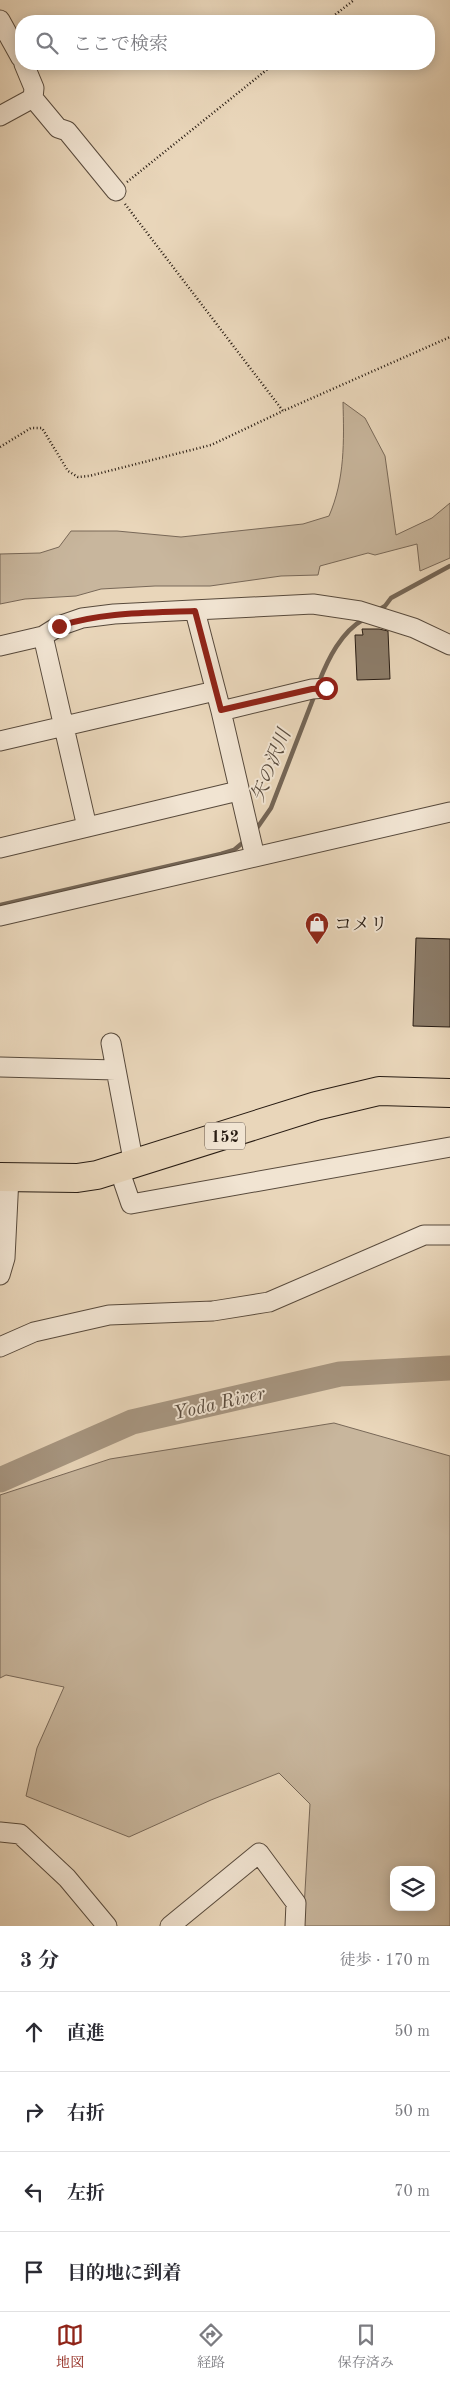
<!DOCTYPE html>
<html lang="ja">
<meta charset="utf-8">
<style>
body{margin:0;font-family:"Old Standard TT","Noto Serif JP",serif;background:#f2f2f3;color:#2b2b33}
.controls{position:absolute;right:15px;bottom:15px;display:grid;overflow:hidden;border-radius:10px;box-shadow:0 2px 12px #0003}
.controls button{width:45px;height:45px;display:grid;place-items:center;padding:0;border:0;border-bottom:1px solid #e1e1e2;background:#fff;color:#2b2b33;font:25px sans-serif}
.stop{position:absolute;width:15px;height:15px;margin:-11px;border:4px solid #8f2418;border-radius:50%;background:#fff}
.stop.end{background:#8f2418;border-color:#fff;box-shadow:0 1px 5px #0008}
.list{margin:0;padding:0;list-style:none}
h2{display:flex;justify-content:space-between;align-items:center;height:65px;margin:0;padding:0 20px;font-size:21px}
h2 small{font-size:16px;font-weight:400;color:#7c7c81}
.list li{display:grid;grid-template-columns:32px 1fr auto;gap:15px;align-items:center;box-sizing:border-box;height:80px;padding:0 20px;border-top:1px solid #e1e1e2}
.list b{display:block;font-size:19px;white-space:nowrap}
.list em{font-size:16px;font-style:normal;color:#7c7c81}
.icon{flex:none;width:28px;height:28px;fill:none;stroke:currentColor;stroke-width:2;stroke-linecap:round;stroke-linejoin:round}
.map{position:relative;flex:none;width:450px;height:1926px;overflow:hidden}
.search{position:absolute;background:#fff;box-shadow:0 2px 12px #0003;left:15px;right:15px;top:15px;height:55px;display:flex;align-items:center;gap:12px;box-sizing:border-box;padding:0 18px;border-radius:20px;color:#7c7c81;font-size:19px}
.sheet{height:385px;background:#fff}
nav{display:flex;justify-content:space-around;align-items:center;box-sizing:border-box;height:70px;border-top:1px solid #e1e1e2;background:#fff;font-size:14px;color:#7c7c81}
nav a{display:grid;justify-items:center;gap:2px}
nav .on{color:#8f2418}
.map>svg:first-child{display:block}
.green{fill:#c8b69d;stroke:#786858;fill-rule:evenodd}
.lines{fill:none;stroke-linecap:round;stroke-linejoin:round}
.stream{stroke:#746555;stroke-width:4.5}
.river{stroke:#a79681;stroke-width:25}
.building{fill:#8c7c69;stroke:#271b12}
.minor-casing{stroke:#584a3c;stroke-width:21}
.highway-casing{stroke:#271b12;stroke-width:30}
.path{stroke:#271b12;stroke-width:2.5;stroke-dasharray:1 2.5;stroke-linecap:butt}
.minor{stroke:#f1e4d2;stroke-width:19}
.highway{stroke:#e9d6ba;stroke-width:28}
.route{stroke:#8f2418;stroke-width:6}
.labels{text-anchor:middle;stroke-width:4;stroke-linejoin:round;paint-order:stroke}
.shield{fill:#f1e4d2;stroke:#64574c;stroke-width:1}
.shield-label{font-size:16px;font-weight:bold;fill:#271b12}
.poi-label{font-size:18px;fill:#271b12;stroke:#f1e4d2;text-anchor:start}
.water-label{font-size:19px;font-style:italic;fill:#5a4c3e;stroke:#f1e4d2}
</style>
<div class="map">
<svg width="450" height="1926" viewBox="0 0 450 1926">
<rect width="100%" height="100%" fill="#e9d6ba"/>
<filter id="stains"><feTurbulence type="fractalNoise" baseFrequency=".004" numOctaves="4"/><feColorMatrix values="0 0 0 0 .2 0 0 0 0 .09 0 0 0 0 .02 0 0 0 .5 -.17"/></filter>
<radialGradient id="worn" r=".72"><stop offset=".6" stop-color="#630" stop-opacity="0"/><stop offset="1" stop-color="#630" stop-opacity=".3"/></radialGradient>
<path class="green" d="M343 402 365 418 385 456 396 535 432 518 450 503V558L420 571 417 544 375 555 368 553 320 566 318 575 281 576 210 586H155L101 589 76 596 25 599 0 604V554L40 553 59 547 71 531H117L181 537 303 524 329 516C345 479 344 441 343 402Z
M334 1423 450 1456V1926H303L310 1804 279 1773 211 1800 129 1837 26 1796 37 1748 64 1687 6 1675 0 1678V1495L110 1459ZM394 1870H431V1907H394Z"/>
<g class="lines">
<path class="stream" d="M377 611 385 606 391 598 450 566
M319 682C328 659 341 632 364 619
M255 831 271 808 315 694
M0 905 221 854 234 850 246 840"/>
<path class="river" d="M0 1480 132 1422 340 1374 450 1368"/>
</g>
<path class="building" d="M362 629H379L388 631 390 679 357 680 355 635H363Z
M416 938 450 939V1027L413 1026Z"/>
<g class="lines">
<g class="minor-casing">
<path id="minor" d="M0 20 21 58
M24 64 34 88 33 98 58 128 67 131 116 191
M0 116 33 98
M195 611 221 711 255 857
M43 636 87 827
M0 646 43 636 59 626 82 618 114 614 313 604 360 611 414 628 450 645
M221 711 312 689 326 688
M0 741 215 691
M0 848 238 791
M0 916 450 812
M111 1043 134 1165
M0 1067 116 1070
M119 1169 131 1204 450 1147
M0 1275 5 1258 9 1177
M0 1347 34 1332 109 1315 213 1311 269 1302 424 1235H450
M0 1832 20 1834 67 1878 107 1926
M170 1926 259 1853 296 1903 295 1926"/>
</g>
<g class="highway-casing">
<path id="highway" d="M0 1177 77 1178 97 1175 316 1106 379 1091 450 1093"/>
</g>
<path class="path" d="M327 21 354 0
M127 182 274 64
M125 204 283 411 450 337
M0 447 31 428H42L68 471 78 477 89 476 211 445 283 411"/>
<use href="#minor" class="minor"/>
<use href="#highway" class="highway"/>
</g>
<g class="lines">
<path class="route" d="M59 626C103 612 148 613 195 611L221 710 312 689 326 688"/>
</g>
<defs>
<g id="shop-pin" transform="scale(1.25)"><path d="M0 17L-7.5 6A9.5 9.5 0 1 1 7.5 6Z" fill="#8f2418" stroke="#f1e4d2"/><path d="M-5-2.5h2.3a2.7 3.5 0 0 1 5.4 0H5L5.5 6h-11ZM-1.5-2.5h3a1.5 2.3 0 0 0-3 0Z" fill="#fff"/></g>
</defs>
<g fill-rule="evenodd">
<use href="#shop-pin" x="317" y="924"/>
</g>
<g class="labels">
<rect class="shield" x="205" y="1122.5" width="40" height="27" rx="4"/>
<g class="shield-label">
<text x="225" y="1142">152</text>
</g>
<g class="poi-label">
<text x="334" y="930">コメリ</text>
</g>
<g class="water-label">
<text transform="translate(270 765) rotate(-68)" y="7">矢の沢川</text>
<text transform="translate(219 1402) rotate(-13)" y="7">Yoda River</text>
</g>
</g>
<rect width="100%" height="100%" filter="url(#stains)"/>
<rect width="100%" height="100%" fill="url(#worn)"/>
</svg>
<div class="controls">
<button><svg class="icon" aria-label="layers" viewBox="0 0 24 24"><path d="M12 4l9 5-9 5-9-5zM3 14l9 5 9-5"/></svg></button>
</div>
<div class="stop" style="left:326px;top:688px"></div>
<div class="stop end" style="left:59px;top:626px"></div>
<div class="search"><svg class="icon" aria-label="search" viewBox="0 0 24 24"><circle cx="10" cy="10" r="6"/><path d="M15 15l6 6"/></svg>ここで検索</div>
</div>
<section class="sheet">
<h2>3 分<small>徒歩 · 170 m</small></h2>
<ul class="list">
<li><svg class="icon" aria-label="ahead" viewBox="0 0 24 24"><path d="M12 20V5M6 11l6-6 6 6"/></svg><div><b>直進</b></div><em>50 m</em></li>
<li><svg class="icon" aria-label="right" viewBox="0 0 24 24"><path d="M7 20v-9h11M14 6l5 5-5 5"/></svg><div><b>右折</b></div><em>50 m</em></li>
<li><svg class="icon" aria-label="left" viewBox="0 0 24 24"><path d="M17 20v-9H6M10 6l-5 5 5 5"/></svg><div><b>左折</b></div><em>70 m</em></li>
<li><svg class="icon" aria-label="arrive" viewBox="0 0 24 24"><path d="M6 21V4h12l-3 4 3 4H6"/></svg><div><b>目的地に到着</b></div></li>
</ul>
</section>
<nav>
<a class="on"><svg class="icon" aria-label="map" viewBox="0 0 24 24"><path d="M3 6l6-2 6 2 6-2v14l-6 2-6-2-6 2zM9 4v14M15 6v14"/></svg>地図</a>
<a><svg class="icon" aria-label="directions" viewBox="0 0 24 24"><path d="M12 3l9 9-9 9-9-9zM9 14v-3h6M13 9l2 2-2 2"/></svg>経路</a>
<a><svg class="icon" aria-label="saved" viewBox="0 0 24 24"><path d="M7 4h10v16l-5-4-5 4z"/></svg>保存済み</a>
</nav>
